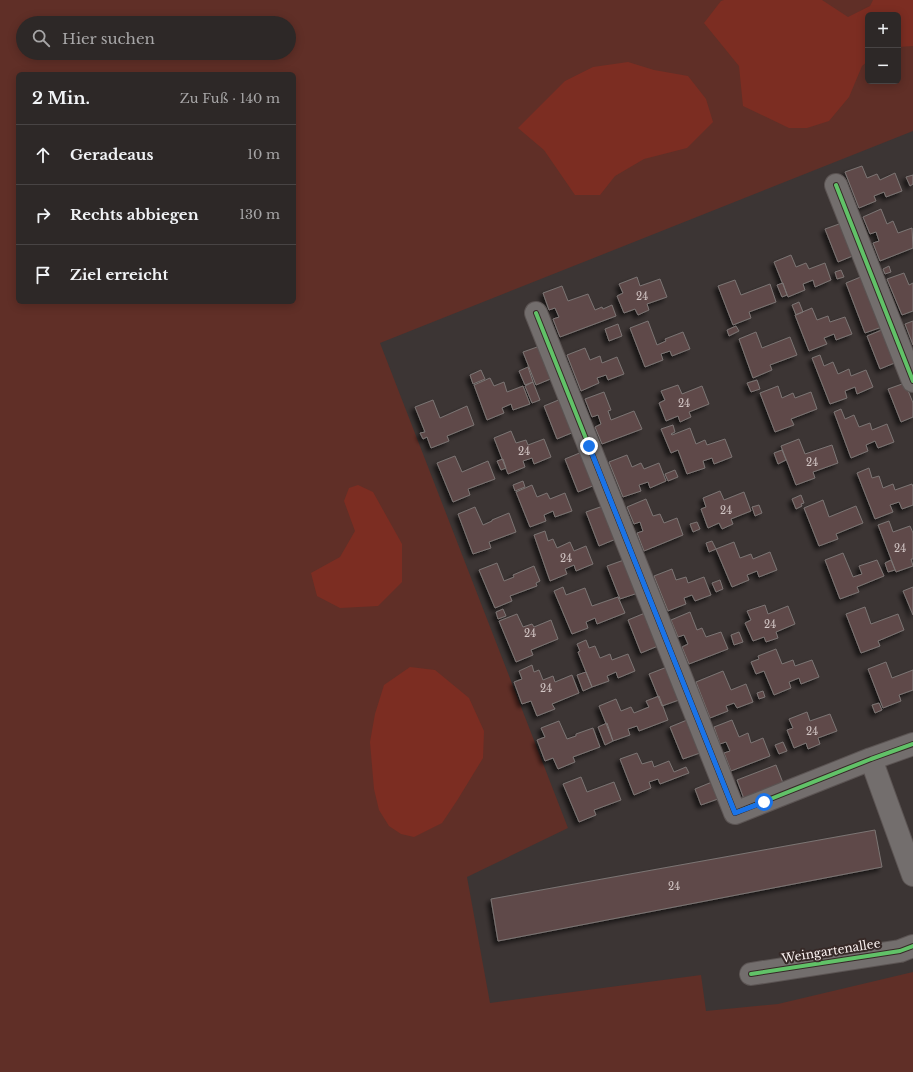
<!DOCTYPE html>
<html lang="de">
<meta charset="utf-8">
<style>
body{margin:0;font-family:"Libre Baskerville",serif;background:#35302f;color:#f1f3f6}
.controls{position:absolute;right:12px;top:12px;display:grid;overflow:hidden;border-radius:6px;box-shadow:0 2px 10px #0003}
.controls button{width:36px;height:36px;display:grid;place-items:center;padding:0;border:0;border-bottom:1px solid #484444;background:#2d2827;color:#f1f3f6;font:20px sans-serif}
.stop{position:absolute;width:12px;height:12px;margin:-9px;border:3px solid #1a73e8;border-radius:50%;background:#fff}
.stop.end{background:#1a73e8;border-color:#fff;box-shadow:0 1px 4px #0008}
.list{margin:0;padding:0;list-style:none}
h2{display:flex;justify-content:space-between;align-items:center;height:52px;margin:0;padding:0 16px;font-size:17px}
h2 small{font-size:13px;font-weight:400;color:#a7a6a7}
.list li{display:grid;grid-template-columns:26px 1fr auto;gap:12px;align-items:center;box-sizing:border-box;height:60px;padding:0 16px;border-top:1px solid #484444}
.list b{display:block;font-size:15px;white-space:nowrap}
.list em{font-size:13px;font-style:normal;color:#a7a6a7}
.icon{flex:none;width:22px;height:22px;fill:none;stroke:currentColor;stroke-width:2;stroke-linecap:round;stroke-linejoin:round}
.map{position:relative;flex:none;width:913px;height:1072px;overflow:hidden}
.search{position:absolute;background:#2d2827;box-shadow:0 2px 10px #0003;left:16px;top:16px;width:280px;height:44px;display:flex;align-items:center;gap:10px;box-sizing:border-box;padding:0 14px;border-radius:22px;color:#a7a6a7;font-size:15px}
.panel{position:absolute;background:#2d2827;box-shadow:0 2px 10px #0003;left:16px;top:72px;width:280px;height:232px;border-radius:6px}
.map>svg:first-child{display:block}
.green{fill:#602f27;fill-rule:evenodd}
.water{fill:#7c2d22}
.building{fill:#5f4a48;stroke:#7c7574;filter:url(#shadow)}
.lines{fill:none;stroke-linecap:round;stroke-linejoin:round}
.street-casing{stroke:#5b5453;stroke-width:24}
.street{stroke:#736e6d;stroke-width:22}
.cycleway-casing{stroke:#362927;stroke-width:6}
.cycleway{stroke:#61c268;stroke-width:4}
.route{stroke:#1a73e8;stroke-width:5}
.labels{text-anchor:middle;stroke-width:4;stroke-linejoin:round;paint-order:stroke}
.number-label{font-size:10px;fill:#d3c7c6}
.street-label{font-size:12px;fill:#faf1f0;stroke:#362927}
</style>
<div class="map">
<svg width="913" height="1072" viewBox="0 0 913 1072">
<defs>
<filter id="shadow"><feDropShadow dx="-3.5" dy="3.5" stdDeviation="2" flood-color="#0009"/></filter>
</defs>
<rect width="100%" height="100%" fill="#3c3534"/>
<path class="green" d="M0 0H913V131L380 343 568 828 467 877 490 1003 701 975 706 1011 778 1004 913 972V1072H0ZM868 15H898V81H868ZM23 23H289V53H23ZM18 74H294V302H18Z"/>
<path class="water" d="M724 0H822L848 17 870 6 873 0H913V46L898 47V15H868V61L862 66 849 97 829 121 807 128H789L743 106 739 66 704 23 721 1Z
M628 62 654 70 688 76 706 99 713 122 687 148 644 159 615 176 600 195H575L544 150 518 128 565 81 593 67Z
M358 485 373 492 402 544V582L378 606 340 608 317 596 311 573 340 557 355 531 344 501 349 488Z
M410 667 435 670 469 698 484 731 483 758 458 799 442 823 414 837 401 834 389 826 379 810 374 789 370 742 375 714 384 685Z"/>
<path class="building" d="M862 166 867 178 877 174 880 180 895 173 902 191 886 197 884 192 874 196 876 201 859 208 845 172Z
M913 175V184L910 186 906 177Z
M881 209 887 224 893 221 898 233 912 228 913 248 880 261 873 243 879 241 876 232 870 234 863 217Z
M842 223 855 255 838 262 825 229Z
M791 255 796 267 806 263 809 269 825 263 831 280 815 287 813 280 803 284 805 290 788 297 774 262Z
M889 266 891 272 885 274 883 269Z
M841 270 844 277 837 279 835 272Z
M904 273 909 285 913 283V311L902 315 887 279Z
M863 276 882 327 865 333 846 283Z
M637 277 640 286 660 279 667 297 647 304 649 310 638 315 635 309 624 313 617 296 623 293 619 284Z
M735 280 741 295 770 284 776 302 749 312 751 318 733 325 718 286Z
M783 283 787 295 782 297 777 285Z
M562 286 568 301 588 294 595 310 602 307 603 309 612 305 616 316 560 337 553 319 559 317 555 308 549 310 543 293Z
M799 302 803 312 796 315 792 305Z
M812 308 817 320 828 316 830 322 845 317 852 334 836 340 834 334 824 338 827 344 809 351 795 315Z
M648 321 657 345 666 341 665 339 683 332 690 349 672 356 670 351 661 354 663 360 645 367 630 328Z
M913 321V345L905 324Z
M618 324 622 336 609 341 605 329Z
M736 326 739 331 729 336 727 330Z
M884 329 897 362 880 369 867 336Z
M756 332 762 348 790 337 797 355 770 365 772 370 753 378 739 339Z
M540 346 553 378 536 385 523 352Z
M585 348 590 360 600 356 602 363 617 357 624 374 608 380 606 375 597 378 599 383 581 391 567 355Z
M820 355 824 366 833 362 838 374 849 369 851 376 866 370 873 387 857 394 855 387 845 391 847 398 830 404 812 358Z
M528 367 533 382 525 385 519 371Z
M481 370 485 379 473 384 470 375Z
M490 378 494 386 504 382 507 392 523 386 530 404 513 410 511 404 502 408 504 413 487 420 474 385Z
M757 380 760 389 751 392 747 383Z
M533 382 540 400 532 403 525 386Z
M905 383 913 403V417L901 422 888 389Z
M678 385 682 394 702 386 709 404 689 412 691 417 680 422 678 416 666 421 659 403 665 400 661 391Z
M778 386 782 398 793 393 795 398 811 392 817 409 791 419 794 425 775 432 760 393Z
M604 392 611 410 608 411 611 420 634 411 642 429 602 444 595 427 601 424 598 415 592 417 585 399Z
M561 399 574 432 557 439 544 406Z
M433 400 440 418 467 406 474 425 447 436 449 441 431 448 427 437 423 439 420 433 425 432 415 407Z
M841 409 845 419 854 415 859 427 870 423 872 430 887 424 894 442 878 448 875 441 866 445 868 451 851 458 834 412Z
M673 425 675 432 671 434 672 435 690 428 696 444 705 440 707 445 725 439 732 457 714 464 712 458 703 461 705 468 687 474 678 450 671 453 661 429Z
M511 431 516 443 526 440 528 445 544 439 551 457 534 464 532 458 523 461 525 467 508 474 494 438Z
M799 439 805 454 832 445 838 463 813 472 815 478 796 485 781 446Z
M782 450 786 460 778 464 774 453Z
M582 452 595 485 578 492 565 459Z
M627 455 632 467 641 463 644 469 659 463 666 481 650 488 648 482 639 485 641 491 623 497 609 462Z
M455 456 462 472 488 461 495 479 468 489 470 495 453 502 437 463Z
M503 459 506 468 501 470 497 461Z
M869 468 872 478 879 476 883 488 893 484 895 490 912 484 913 487V505L902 509 899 502 890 505 893 512 875 519 857 473Z
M675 470 678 477 668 481 665 474Z
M523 481 525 487 515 491 513 485Z
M532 485 537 497 547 493 550 499 565 493 572 511 555 517 553 511 544 515 546 521 530 527 516 492Z
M720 491 724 500 744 492 751 511 731 519 733 524 722 529 719 523 708 528 701 509 706 507 703 498Z
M801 495 804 503 801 504 802 506 796 509 792 499Z
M646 499 653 516 660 514 664 523 677 518 683 535 644 551 637 533 643 531 640 522 634 524 627 507Z
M823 500 829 517 856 506 863 523 836 534 838 539 819 546 804 508Z
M759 505 762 513 755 516 752 507Z
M603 506 616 539 599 546 586 512Z
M475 507 483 525 492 521V520L509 513 516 532 489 542 491 548 473 554 458 514Z
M889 521 893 532 910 526 913 533V559H911L913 566 896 572 878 525Z
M697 522 700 529 693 532 690 524Z
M545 531 548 541 553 539 557 548 570 542 574 551 586 546 593 564 576 571 574 565 565 569 567 574 550 581 534 535Z
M712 541 716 549 709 552 706 543Z
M734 542 740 558 751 554 753 559 770 552 777 570 759 577 757 571 747 575 749 580 732 587 716 549Z
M843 553 853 577 862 574 859 566 877 560 884 576 857 587 859 592 840 599 825 560Z
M624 560 638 593 620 599 607 566Z
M891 560 895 570 888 572 885 563Z
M497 563 504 581 514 577 513 575 534 566 540 581 536 583 537 586 510 596 512 601 495 608 479 570Z
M672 569 676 580 686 577 688 583 704 577 711 595 695 601 692 595 684 598 686 604 668 611 654 576Z
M720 580 723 589 716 592 712 583Z
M563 587 566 595 585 588 592 606 618 597 625 613 597 624 595 618 586 622 588 628 572 634 554 591Z
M913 587V615L903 591Z
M765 605 768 614 788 606 795 624 776 632 778 638 766 642 764 637 753 641 745 623 751 620 747 611Z
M865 607 871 624 898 614 904 630 878 641 880 646 861 653 846 614Z
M503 609 506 616 498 619 496 612Z
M690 612 697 630 702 628 706 637 721 632 728 649 689 664 682 647 688 644 684 635 678 637 671 620Z
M645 613 658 646 641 653 628 620Z
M517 614 523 627 532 624 534 627 551 620 558 639 531 650 533 655 516 662 499 621Z
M739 632 743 642 734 645 731 635Z
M586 640 589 648 595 646 600 658 610 654 612 660 628 654 635 671 618 678 616 672 607 676 609 681 592 687 578 652 580 651 577 644Z
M776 649 782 664 793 660 795 666 812 660 819 677 801 684 799 678 789 682 791 688 774 695 764 671 756 674 751 662 759 659 758 656Z
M886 662 892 678 913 670V690L899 695 901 701 883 708 868 669Z
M532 665 534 672 539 670 543 680 553 676 555 682 572 675 579 693 552 704 555 709 537 716 531 701 522 704 514 682 522 679 519 671Z
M667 667 679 700 662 706 649 674Z
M723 671 731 690 746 684 753 702 737 708 734 703 726 706 728 711 710 718 696 682Z
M586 672 592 687 583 691 577 675Z
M763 691 765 697 759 699 757 693Z
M659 696 668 720 639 731 637 726 628 729 630 735 613 741 599 706 616 699 621 711 631 707 634 713 649 707 646 701Z
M879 703 882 710 875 713 872 705Z
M807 712 810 721 830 714 837 731 818 738 820 744 808 749 806 743 794 748 787 730 793 728 789 719Z
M687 720 700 753 683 759 670 727Z
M732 720 739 737 748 733 751 743 763 738 770 756 731 771 724 753 730 751 726 742 720 744 714 727Z
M559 721 567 739 576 736V734L593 728 600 747 573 757 575 762 558 769 553 758 545 761 537 740 545 737 541 728Z
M607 723 613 741 605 745 598 727Z
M783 742 787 751 779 754 775 745Z
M637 753 642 764 652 761 654 767 669 761 674 772 686 767 689 773 660 784 658 779 649 782 651 788 634 795 620 759Z
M776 765 783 783 744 799 737 780Z
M581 777 587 792 614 782 621 800 594 810 596 815 579 822 563 784Z
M712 782 718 799 701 805 695 789Z
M875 830 882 867 498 941 491 899Z"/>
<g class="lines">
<g class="street-casing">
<path id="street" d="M836 185 913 381
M536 313 735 813 871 759 913 744
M871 759 913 875
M751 974 900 951 913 946"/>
</g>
<use href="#street" class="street"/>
<g class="cycleway-casing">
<path id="cycleway" d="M836 185 913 381
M536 313 735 813 871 759 913 744
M751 974 900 951 913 946"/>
</g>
<use href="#cycleway" class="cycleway"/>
</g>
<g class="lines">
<path class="route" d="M589 446 735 813 764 802"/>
</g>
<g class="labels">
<g class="number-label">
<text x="642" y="300">24</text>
<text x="684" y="407">24</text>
<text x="524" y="455">24</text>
<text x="812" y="466">24</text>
<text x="726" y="514">24</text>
<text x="900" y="552">24</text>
<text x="566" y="562">24</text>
<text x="770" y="628">24</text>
<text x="530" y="637">24</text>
<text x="546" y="692">24</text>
<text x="812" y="735">24</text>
<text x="674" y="890">24</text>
</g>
<g class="street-label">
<text transform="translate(831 951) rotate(-9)" y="4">Weingartenallee</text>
</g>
</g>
</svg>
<div class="controls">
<button>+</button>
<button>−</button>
</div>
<div class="stop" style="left:764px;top:802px"></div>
<div class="stop end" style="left:589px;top:446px"></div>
<div class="search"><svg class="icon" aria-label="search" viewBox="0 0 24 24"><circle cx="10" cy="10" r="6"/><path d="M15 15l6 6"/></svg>Hier suchen</div>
<section class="panel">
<h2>2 Min.<small>Zu Fuß · 140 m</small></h2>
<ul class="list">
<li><svg class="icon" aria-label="ahead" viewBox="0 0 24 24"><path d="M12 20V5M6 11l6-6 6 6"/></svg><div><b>Geradeaus</b></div><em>10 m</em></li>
<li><svg class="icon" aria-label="right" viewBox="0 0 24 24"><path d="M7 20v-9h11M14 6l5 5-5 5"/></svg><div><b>Rechts abbiegen</b></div><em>130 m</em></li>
<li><svg class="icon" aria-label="arrive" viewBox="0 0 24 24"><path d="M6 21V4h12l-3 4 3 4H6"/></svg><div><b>Ziel erreicht</b></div></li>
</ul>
</section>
</div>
